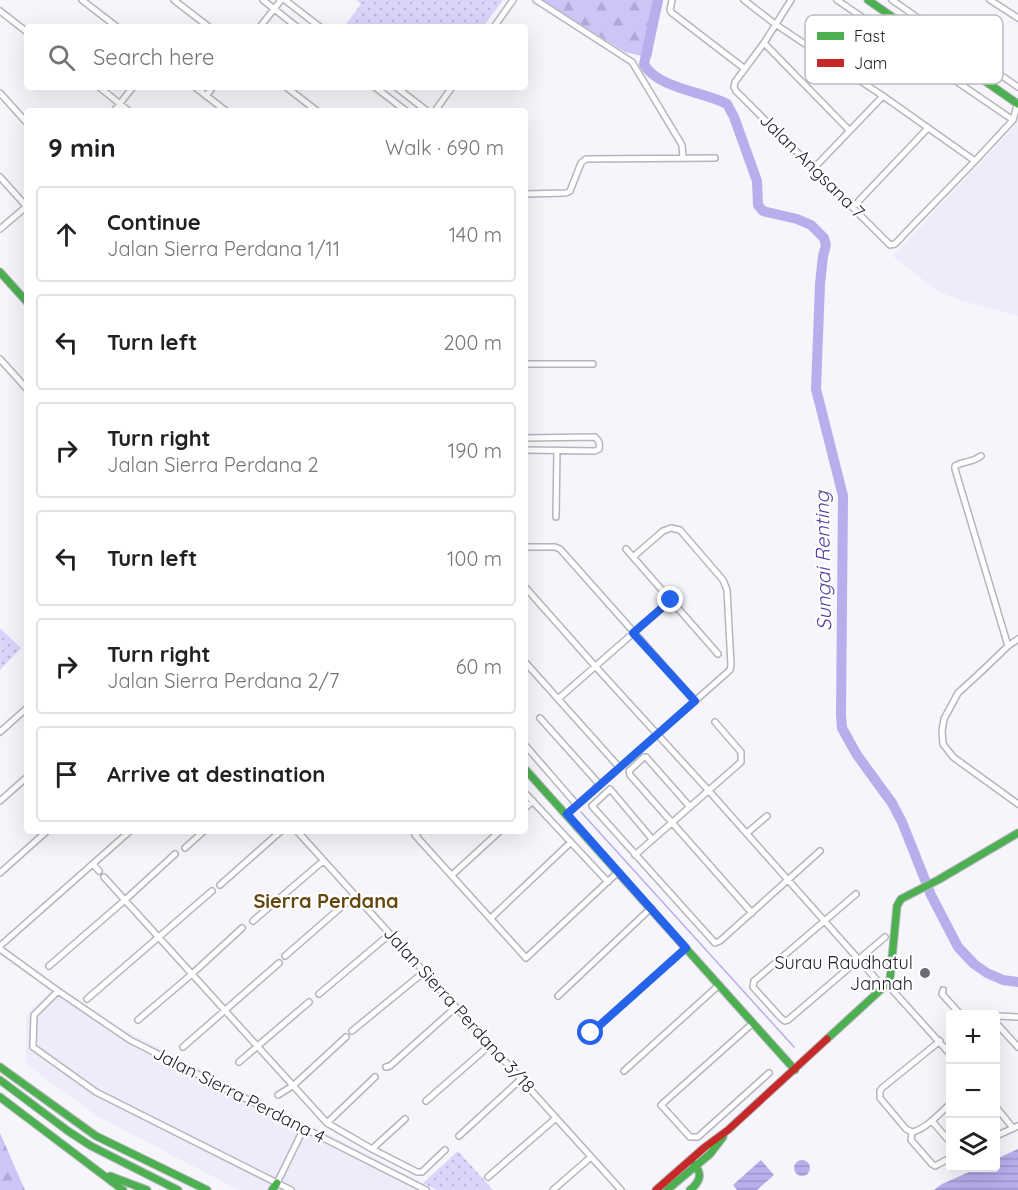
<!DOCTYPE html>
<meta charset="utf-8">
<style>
body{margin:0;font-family:Quicksand,sans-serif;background:#f2f2f2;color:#202124}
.controls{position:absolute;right:18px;bottom:18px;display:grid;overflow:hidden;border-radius:6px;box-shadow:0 6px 24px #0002}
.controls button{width:54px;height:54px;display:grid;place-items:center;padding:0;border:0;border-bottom:2px solid #e0e0e0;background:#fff;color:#202124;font:30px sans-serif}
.stop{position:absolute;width:18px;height:18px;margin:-14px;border:4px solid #2563eb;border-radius:50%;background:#fff}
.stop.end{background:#2563eb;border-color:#fff;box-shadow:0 2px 6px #0008}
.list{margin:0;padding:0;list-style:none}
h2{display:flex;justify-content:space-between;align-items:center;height:78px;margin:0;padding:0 24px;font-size:26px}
h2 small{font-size:20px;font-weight:400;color:#757577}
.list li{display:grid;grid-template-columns:39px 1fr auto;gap:18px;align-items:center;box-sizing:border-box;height:96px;margin:0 12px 12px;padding:0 12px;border:2px solid #e0e0e0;border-radius:6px}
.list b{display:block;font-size:22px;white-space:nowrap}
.list p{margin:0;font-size:20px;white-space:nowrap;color:#757577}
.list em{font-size:20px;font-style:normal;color:#757577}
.icon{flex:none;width:33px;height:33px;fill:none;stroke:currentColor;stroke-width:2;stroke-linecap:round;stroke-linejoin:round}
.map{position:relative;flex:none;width:1018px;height:1190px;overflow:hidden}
.search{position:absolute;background:#fff;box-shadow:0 6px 24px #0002;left:24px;top:24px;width:504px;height:66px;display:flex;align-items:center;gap:15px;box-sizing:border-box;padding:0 21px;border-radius:6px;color:#757577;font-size:22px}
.panel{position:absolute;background:#fff;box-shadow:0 6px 24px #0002;left:24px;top:108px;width:504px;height:726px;border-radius:6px}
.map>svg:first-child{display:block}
.built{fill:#edecfb}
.grass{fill:url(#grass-dots)}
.forest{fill:url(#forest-firs)}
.water{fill:url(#water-rules)}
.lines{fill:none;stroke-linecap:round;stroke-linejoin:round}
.stream{stroke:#b7aeec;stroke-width:1.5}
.river{stroke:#b7aeec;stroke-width:10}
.street-casing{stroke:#b5b5bc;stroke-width:8}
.fast-casing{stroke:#b5b5bc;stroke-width:9}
.jam-casing{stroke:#b5b5bc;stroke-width:9}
.street{stroke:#fefefe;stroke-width:5}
.fast{stroke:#4caf50;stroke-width:7}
.jam{stroke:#c62828;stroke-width:7}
.route{stroke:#2563eb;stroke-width:8}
.poi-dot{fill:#6d6c76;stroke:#fff;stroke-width:2}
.labels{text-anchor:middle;stroke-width:4.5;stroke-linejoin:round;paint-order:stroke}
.street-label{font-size:18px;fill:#24232e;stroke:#fff}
.poi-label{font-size:18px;fill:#24232e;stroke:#fff;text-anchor:end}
.water-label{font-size:20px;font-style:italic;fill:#573ea3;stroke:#fff}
.neighbourhood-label{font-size:20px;font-weight:bold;fill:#63470c;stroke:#fff}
.key{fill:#fff;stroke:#bdbdc0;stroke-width:1.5}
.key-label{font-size:16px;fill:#24232e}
</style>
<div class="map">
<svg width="1018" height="1190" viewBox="0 0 1018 1190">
<defs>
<pattern id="grass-dots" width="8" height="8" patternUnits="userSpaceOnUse" patternTransform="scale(1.5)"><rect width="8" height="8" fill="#dad6fb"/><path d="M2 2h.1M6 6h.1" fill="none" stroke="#bbb7d7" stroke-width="1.8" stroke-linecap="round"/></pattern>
<pattern id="forest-firs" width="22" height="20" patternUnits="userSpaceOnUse" patternTransform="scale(1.5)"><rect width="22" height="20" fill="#cdc5f8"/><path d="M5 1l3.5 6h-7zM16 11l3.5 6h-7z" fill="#b0a9d5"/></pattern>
<pattern id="water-rules" width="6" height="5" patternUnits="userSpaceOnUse" patternTransform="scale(1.5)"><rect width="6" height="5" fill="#b7aeec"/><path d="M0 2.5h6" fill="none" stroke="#9d95cb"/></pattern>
</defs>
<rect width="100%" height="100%" fill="#f5f5fb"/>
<path class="built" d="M1018 123V316L963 301 937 291 893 256Z
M58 985 111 1023 437 1190H239L97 1116 26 1064V1015Z"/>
<path class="grass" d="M356 0H503L483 27H344L361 4Z
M0 628 21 648 0 670Z
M458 1151 493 1190H437L423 1183Z"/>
<path class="forest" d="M541 0H663L651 58 625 52Z
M0 1133 25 1190H0Z"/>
<path class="water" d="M1018 1149V1190H934L942 1184 978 1168H996V1159Z
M794 1168a8 8 0 1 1 16 0a8 8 0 1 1-16 0Z
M761 1160 774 1175 757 1190H737L733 1185Z"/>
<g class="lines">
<path class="stream" d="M581 812 794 1047"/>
<path class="river" d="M658 0 644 64C656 88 705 92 727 104L734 117 757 181 758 205 763 211 797 219 811 225 824 238 826 245 823 256 820 284 816 389 843 496 841 715 842 728 857 755 892 803 902 822 931 895 958 947 974 964 987 973 1003 980 1018 982"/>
<g class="street-casing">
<path id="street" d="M82 0 117 27
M174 0 209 27
M263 0 297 27
M285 0 320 27
M536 0 632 62 682 145 683 158
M672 0 670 10 672 13 745 69
M744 0 775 24 883 96 975 161
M791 0 764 43 735 82 734 87 736 91 890 245 895 244 913 225 975 161 1013 120 1018 102
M837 0 1013 120
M892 0 1018 87
M990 0 1018 18
M0 11 27 32
M260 27 281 0
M494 27 513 0
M764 43 849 130
M99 87 129 111
M195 87 226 111
M286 87 317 111
M375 87 406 111
M396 87 427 111
M0 93 27 123
M206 96 213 87
M114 111 133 87
M435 111 452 87
M814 168 883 96
M0 177 27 207
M525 194 566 193 570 191 581 163 586 159 715 158
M853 207 928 128
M0 229 27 206
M0 359 27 389
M525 364H593
M525 438 595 437C599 441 600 443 599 449L595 451 525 450
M981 456C970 464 965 460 955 466V469L1008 646 983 670 958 693 944 719 942 731 943 744 953 757 1018 804
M556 517 557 450
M525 547H555L560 549 695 701
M626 549 718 654
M525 587 595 666 709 791 876 979
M1008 646 1018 639
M525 662 619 767
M558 699 671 600
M540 718 600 785
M0 732 27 708
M525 745 577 805
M525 793 608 882
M0 801 27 777
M690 807 646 757H644L629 771 630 775 752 913
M525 808 533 801
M567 814 730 670 731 665 727 590 723 580 680 530 671 528 663 531 633 557
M297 831 621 1190
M420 831 415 835 526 958 618 872
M747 833 767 816
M652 839 610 789 592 806 715 943 720 941 820 851
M185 848 204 831
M635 855 741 762V752L715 722
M93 864 99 871
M0 873 47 831
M452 875 500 831
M104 877 327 1123 372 1149 417 1172H422L445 1150
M220 885 281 831
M856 894 754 981 753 987 781 1018 785 1021 788 1020 885 937
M491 918 571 842
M253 921 323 861
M0 946 130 831
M0 949 58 991 130 1040 426 1190
M285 956 355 895
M49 966 125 900 175 854
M887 984 950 1054
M943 990 942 994 960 1014
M58 991 34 1015 33 1047 96 1092 291 1190
M319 994 390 934
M558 996 651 908
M87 999 212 891
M996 1017 999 1016 1018 1017
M138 1020 192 974 242 928
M753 1023 661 1105 690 1137H698L769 1073
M996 1023 1018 1047
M352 1031 424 972
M591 1033 686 948
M183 1047 279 963
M239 1062 309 1002
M386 1067 390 1066 456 1007
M624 1071 719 985
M278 1095 294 1085 346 1037
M426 1101 490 1045
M996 1107 1013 1128
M932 1121 950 1142
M327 1123 375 1077
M912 1132 906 1129 880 1098V1091L882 1088 940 1041
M912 1132 911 1140 932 1164 935 1166 950 1158
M912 1132C926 1129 939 1114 950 1104
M459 1136 521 1079
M996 1136 1018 1126
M372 1149 405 1119
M488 1177 556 1118
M277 1183 304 1128
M553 1190 591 1157"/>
</g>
<g class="fast-casing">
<path id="fast" d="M868 0 1018 104
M0 272 27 302
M525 769 795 1070
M827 1039 887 984 890 979 897 906 901 899 938 880 1018 833
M0 1067 96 1136 207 1190
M0 1080 68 1131 91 1146 178 1190
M0 1097 123 1190
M110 1176 147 1190
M272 1190 277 1183
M667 1190 710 1154 723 1137
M690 1190C700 1182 703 1174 694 1164"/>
</g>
<g class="jam-casing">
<path id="jam" d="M656 1190 705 1147 728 1130 827 1039"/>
</g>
<use href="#street" class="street"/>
<use href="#fast" class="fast"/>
<use href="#jam" class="jam"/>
</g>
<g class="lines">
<path class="route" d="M591 1033 686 948 567 814 695 701 633 633 671 600"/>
</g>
<circle class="poi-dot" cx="925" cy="973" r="6"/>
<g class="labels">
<g class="street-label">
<text transform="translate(812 166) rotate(45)" y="6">Jalan Angsana 7</text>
<text transform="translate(459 1010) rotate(48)" y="6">Jalan Sierra Perdana 3/18</text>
<text transform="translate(239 1095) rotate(27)" y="6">Jalan Sierra Perdana 4</text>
</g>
<g class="poi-label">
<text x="913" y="969">Surau Raudhatul<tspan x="913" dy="21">Jannah</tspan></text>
</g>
<g class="water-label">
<text transform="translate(823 561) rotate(-91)" y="7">Sungai Renting</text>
</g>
<g class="neighbourhood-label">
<text x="326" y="908">Sierra Perdana</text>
</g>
</g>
<rect x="805" y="15" width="198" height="69" rx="9" class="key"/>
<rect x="817" y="32" width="27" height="8" fill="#4caf50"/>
<rect x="817" y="59" width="27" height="8" fill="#c62828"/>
<g class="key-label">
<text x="854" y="42">Fast</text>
<text x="854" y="69">Jam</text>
</g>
</svg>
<div class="controls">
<button>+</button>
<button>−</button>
<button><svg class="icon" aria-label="layers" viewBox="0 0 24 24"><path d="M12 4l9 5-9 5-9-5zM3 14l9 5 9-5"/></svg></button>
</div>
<div class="stop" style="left:591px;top:1033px"></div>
<div class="stop end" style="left:671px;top:600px"></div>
<div class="search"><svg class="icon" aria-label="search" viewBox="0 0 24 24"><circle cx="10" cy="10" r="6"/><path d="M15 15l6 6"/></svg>Search here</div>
<section class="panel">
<h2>9 min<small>Walk · 690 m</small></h2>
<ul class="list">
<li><svg class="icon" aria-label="ahead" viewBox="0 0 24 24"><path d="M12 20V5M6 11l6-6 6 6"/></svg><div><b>Continue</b><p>Jalan Sierra Perdana 1/11</p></div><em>140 m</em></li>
<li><svg class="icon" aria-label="left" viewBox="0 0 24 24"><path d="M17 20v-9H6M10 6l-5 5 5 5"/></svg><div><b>Turn left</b></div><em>200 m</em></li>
<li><svg class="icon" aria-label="right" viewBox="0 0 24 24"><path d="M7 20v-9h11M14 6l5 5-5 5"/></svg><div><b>Turn right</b><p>Jalan Sierra Perdana 2</p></div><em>190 m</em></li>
<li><svg class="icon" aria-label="left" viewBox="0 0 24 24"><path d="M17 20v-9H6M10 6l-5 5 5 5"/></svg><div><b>Turn left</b></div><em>100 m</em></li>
<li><svg class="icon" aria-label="right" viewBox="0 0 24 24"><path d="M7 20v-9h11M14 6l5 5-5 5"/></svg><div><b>Turn right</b><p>Jalan Sierra Perdana 2/7</p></div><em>60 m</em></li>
<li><svg class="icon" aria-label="arrive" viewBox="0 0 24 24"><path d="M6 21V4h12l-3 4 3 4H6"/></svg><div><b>Arrive at destination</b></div></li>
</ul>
</section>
</div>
